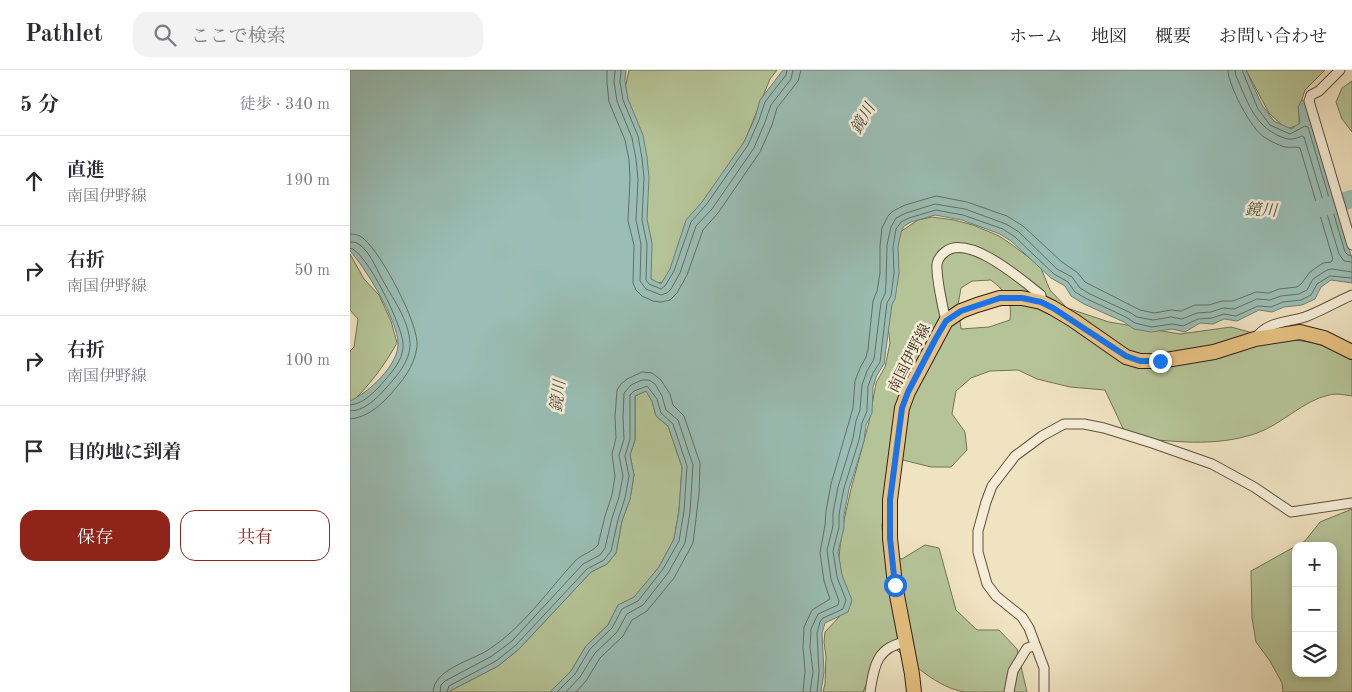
<!DOCTYPE html>
<html lang="ja">
<meta charset="utf-8">
<style>
body{margin:0;font-family:"Old Standard TT","Noto Serif JP",serif;background:#f2f2f3;color:#2b2b33}
.controls{position:absolute;right:15px;bottom:15px;display:grid;overflow:hidden;border-radius:10px;box-shadow:0 2px 8px #0003}
.controls button{width:45px;height:45px;display:grid;place-items:center;padding:0;border:0;border-bottom:1px solid #e1e1e2;background:#fff;color:#2b2b33;font:25px sans-serif}
.stop{position:absolute;width:15px;height:15px;margin:-11px;border:4px solid #1a73e8;border-radius:50%;background:#fff}
.stop.end{background:#1a73e8;border-color:#fff;box-shadow:0 1px 5px #0008}
.list{margin:0;padding:0;list-style:none}
h2{display:flex;justify-content:space-between;align-items:center;height:65px;margin:0;padding:0 20px;font-size:21px}
h2 small{font-size:16px;font-weight:400;color:#7c7c81}
.list li{display:grid;grid-template-columns:32px 1fr auto;gap:15px;align-items:center;box-sizing:border-box;height:90px;padding:0 20px;border-top:1px solid #e1e1e2}
.list b{display:block;font-size:19px;white-space:nowrap}
.list p{margin:0;font-size:16px;white-space:nowrap;color:#7c7c81}
.list em{font-size:16px;font-style:normal;color:#7c7c81}
.actions{display:flex;gap:10px;padding:15px 20px}
.actions a{flex:1;padding:11px 0;border:1px solid #8f2418;border-radius:15px;text-align:center;font-size:18px;color:#8f2418}
.actions .main{background:#8f2418;color:#fff}
.icon{flex:none;width:28px;height:28px;fill:none;stroke:currentColor;stroke-width:2;stroke-linecap:round;stroke-linejoin:round}
.map{position:relative;flex:none;width:1002px;height:622px;overflow:hidden}
header{display:flex;align-items:center;gap:30px;box-sizing:border-box;height:70px;padding:0 25px;background:#fff;border-bottom:1px solid #e1e1e2}
header strong{font-size:24px}
nav{display:flex;gap:28px;margin-inline-start:auto;font-size:18px}
.search{width:350px;height:45px;background:#f2f2f3;display:flex;align-items:center;gap:12px;box-sizing:border-box;padding:0 18px;border-radius:15px;color:#7c7c81;font-size:19px}
main{display:flex}
aside{flex:1;background:#fff}
.map>svg:first-child{display:block}
.green{fill:#b5c497;stroke:#737254;fill-rule:evenodd}
.water{fill:#9abeb5;stroke:#707e74}
.lines{fill:none;stroke-linecap:round;stroke-linejoin:round}
.shore{stroke:#666e64;stroke-width:1}
.river{stroke:#9abeb5;stroke-width:18}
.minor-casing{stroke:#61503e;stroke-width:11}
.primary-casing{stroke:#311f12;stroke-width:16}
.minor{stroke:#f5edd7;stroke-width:9}
.primary{stroke:#e8c281;stroke-width:14}
.route{stroke:#1a73e8;stroke-width:6}
.labels{text-anchor:middle;stroke-width:5;stroke-linejoin:round;paint-order:stroke}
.street-label{font-size:15px;fill:#311f12;stroke:#f5edd7}
.water-label{font-size:16px;font-style:italic;fill:#504f43;stroke:#f5edd7}
</style>
<header>
<strong>Pathlet</strong>
<div class="search"><svg class="icon" aria-label="search" viewBox="0 0 24 24"><circle cx="10" cy="10" r="6"/><path d="M15 15l6 6"/></svg>ここで検索</div>
<nav><a>ホーム</a><a>地図</a><a>概要</a><a>お問い合わせ</a></nav>
</header>
<main>
<aside>
<h2>5 分<small>徒歩 · 340 m</small></h2>
<ul class="list">
<li><svg class="icon" aria-label="ahead" viewBox="0 0 24 24"><path d="M12 20V5M6 11l6-6 6 6"/></svg><div><b>直進</b><p>南国伊野線</p></div><em>190 m</em></li>
<li><svg class="icon" aria-label="right" viewBox="0 0 24 24"><path d="M7 20v-9h11M14 6l5 5-5 5"/></svg><div><b>右折</b><p>南国伊野線</p></div><em>50 m</em></li>
<li><svg class="icon" aria-label="right" viewBox="0 0 24 24"><path d="M7 20v-9h11M14 6l5 5-5 5"/></svg><div><b>右折</b><p>南国伊野線</p></div><em>100 m</em></li>
<li><svg class="icon" aria-label="arrive" viewBox="0 0 24 24"><path d="M6 21V4h12l-3 4 3 4H6"/></svg><div><b>目的地に到着</b></div></li>
</ul>
<div class="actions"><a class="main">保存</a><a>共有</a></div>
</aside>
<div class="map">
<svg width="1002" height="622" viewBox="0 0 1002 622">
<rect width="100%" height="100%" fill="#f0e3c2"/>
<filter id="stains"><feTurbulence type="fractalNoise" baseFrequency=".004" numOctaves="4"/><feColorMatrix values="0 0 0 0 .2 0 0 0 0 .09 0 0 0 0 .02 0 0 0 .5 -.17"/></filter>
<radialGradient id="worn" r=".72"><stop offset=".6" stop-color="#630" stop-opacity="0"/><stop offset="1" stop-color="#630" stop-opacity=".3"/></radialGradient>
<path class="green" d="M279 0H427L420 9 396 68 318 212 302 213 297 191 273 28Z
M896 0H975L955 20 949 38V55L936 59 919 43Z
M1002 11V62L992 49 986 32 992 18Z
M582 147 604 150 623 155 649 166 661 174 690 196 700 220 717 238 759 252 830 264 881 257 910 265 959 272 990 280 1002 286V326C995 325 986 323 979 325 954 330 931 355 907 363 865 378 820 371 777 367L755 320 720 317 687 309 668 300 640 301 621 308 606 321 602 344 615 362 617 380 601 397H581L553 390 540 400 538 428 532 455 534 482 552 489 575 475 589 478 606 540 627 560H649L667 579 677 622C657 622 635 622 615 622 587 618 561 592 541 575L520 605 513 622H473L475 614 476 587 474 572 475 562 501 534 491 503 489 487 492 459 501 419 519 352 526 313 535 297 540 273 538 256 545 212 544 180 550 162 568 150ZM641 210C657 223 662 229 660 250L639 257 611 259 608 235 611 218 622 211Z
M0 184 14 209 29 225 41 251 47 273C34 296 19 316 0 334V281L4 277 8 249 0 240Z
M296 321 302 331 306 346 318 356 332 397 329 441 324 469 309 497 284 528 268 535 258 555 236 576 221 601 200 622H98L148 596 169 579 241 502 257 494 266 483 272 451 280 429 284 405 280 385 285 370V326Z
M1002 439V622H933L932 613 920 591 906 572 902 548 901 501 946 476V603H983V476H946L955 471 970 452Z"/>
<path class="water" d="M0 0H276L275 11 278 29 293 65 297 87 299 108 297 149 302 173 301 209 311 214 320 199 336 150 352 132 394 72 405 48 410 30 433 0H896L912 35 924 51 941 59 950 53 948 37 952 30 956 33 1002 189V213L981 210 971 217 965 229 952 235 934 237 922 242 909 240 887 251 874 249 863 254 850 253 835 262 822 259 801 262 784 259 774 252 734 234 721 226 715 216 701 208 661 171 650 164 612 150 585 145 561 152 554 156 551 162 548 177 549 203 545 229 542 234 534 294 527 305 523 317 522 343 516 355 514 371 499 419 494 445V458L488 482 492 505 502 530 498 542 475 553 472 563 474 602 471 622H200L221 601 236 576 258 555 268 535 284 527 309 497 324 469 329 441 332 397 318 356 306 346 302 331 296 321 285 326V370L280 385 284 405 280 429 272 451 266 483 257 494 241 502 169 579 148 596 98 622H0V331C18 323 49 295 48 273 48 251 15 197 0 181Z"/>
<g class="lines">
<path class="shore" d="M257 0V13L259 32 275 70 279 90 280 109 278 151 284 175 283 213 286 220 292 226 303 231 311 232 320 230 327 223 337 205 353 160 368 143 410 82 422 55 427 38 448 11 451 0
M265 0 264 12 267 31 282 68 286 89 288 109 286 150 291 174 290 211 296 219 311 225 317 223 321 219 330 203 346 156 362 139 404 78 415 52 421 35 441 9 443 0
M271 0 270 12 273 30 288 66 292 88 294 108 292 150 297 174 296 210 299 214 311 219 315 216 324 201 341 152 356 135 398 75 409 50 415 32 436 5 437 0
M885 0 886 6C897 30 903 54 929 66 938 70 943 70 952 66L954 67 989 184 994 191 1002 192
M892 0 908 39 920 55 940 64 955 56 958 57 995 182 998 185 1002 186
M0 164C5 164 10 165 14 169 31 183 70 255 67 277 64 298 52 311 39 326 29 337 15 348 0 349
M0 172C3 172 4 172 7 173 19 180 25 196 31 207 42 228 59 249 60 274 60 292 46 307 35 319 26 329 14 341 0 341
M0 178C16 180 53 257 53 274 54 291 39 305 29 317 21 325 12 334 0 335
M83 622C84 599 121 591 138 580 173 558 198 520 226 490 233 484 242 482 248 475L255 446 262 425 265 406 262 384 266 368 265 347 267 320 271 314 277 309 292 302 302 303 311 310 320 324 323 335 334 346 350 393 349 424 343 473 324 508 297 541 282 550 273 566 250 588 236 611 226 622
M90 622 91 615 95 611 142 586 162 571 233 494 250 485 255 478 262 448 269 427 273 406 269 385 274 369 273 347 274 323 281 315 292 310H299L305 314 312 326 316 340 328 350 343 395 340 442 335 473 318 503 293 535 277 544 267 562 245 583 230 607 216 622
M97 622 99 616 146 591 166 575 237 499 254 490 261 481 268 450 275 428 279 406 275 386 280 369V325L284 321 297 316 307 329 311 343 323 354 337 396 334 441 329 471 313 499 288 531 272 539 262 558 240 579 225 604 207 622
M453 622 455 601 453 577 454 557 462 540 480 529 474 511 470 483 475 455 476 441 481 414 503 338 505 311 510 298 516 287 518 279 523 231 527 221 530 203V176L532 158 538 146 543 141 555 135 586 126 617 132 657 146 673 156 712 192 728 203 735 212 790 240 804 243 821 240 831 241 845 235H859L872 231H883L906 222 919 223 929 219 947 217 951 214 960 202 973 193 981 192 983 189 950 78C946 76 941 78 935 77 928 75 920 71 914 67 901 59 878 15 878 0
M460 622 463 602 460 577 461 559 468 544 488 535 489 531 481 509 477 480 483 456V443L488 417 503 368 506 351 510 340 512 315 517 301 524 289 531 232 535 224 536 214 537 175 541 157 546 148 556 143 585 134 615 139 656 154 669 162 707 199 722 207 730 218 740 224 779 242 787 247 803 250 821 247 832 249 847 243 861 242 873 238 884 239 907 229 920 230 931 226 949 224 957 220 963 209 977 200 982 199 1002 202
M467 622 469 602 467 563 470 552 473 548 493 539 496 530 487 507 483 481 489 457V444L494 418 509 370 512 353 517 341 518 316 523 303 530 292 537 233 541 226 544 203 543 177 546 159 551 152 559 148 586 140 613 145 653 159 665 167 704 204 718 212 725 222 737 229 776 247 785 253 802 257 822 254 833 256 848 249 862 248 874 244 886 246 908 236 921 237 933 232 951 230 961 225 967 214 980 206 1002 208"/>
<path class="river" d="M971 138 1002 129"/>
<g class="minor-casing">
<path id="minor" d="M990 0 969 21 961 25 959 31 1002 175
M596 251C593 239 586 206 587 194 588 189 591 185 595 182 619 163 673 211 691 225V232
M905 269C917 251 936 253 955 247 971 241 986 232 1002 225
M520 622C524 597 526 577 556 572
M659 622 663 601 677 578 684 576
M694 622V598L679 558 672 547 646 526 637 514 628 482V461L636 432 642 416 665 386 692 366 714 354H734L754 358 802 373 862 394 904 417 941 442 1002 433"/>
</g>
<g class="primary-casing">
<path id="primary" d="M564 622 562 604 545 515 540 468V430L552 338 558 322 596 251 611 241 627 235 650 228H672L691 232 703 238 723 250 776 287 790 291H810L864 282 905 269 950 262 974 268 1002 282"/>
</g>
<use href="#minor" class="minor"/>
<use href="#primary" class="primary"/>
</g>
<g class="lines">
<path class="route" d="M545 515 540 468V430L552 338 558 322 586 268 596 251 611 241 650 228H672L691 232 703 238 776 286 790 291H810"/>
</g>
<g class="labels">
<g class="street-label">
<text transform="translate(559 288) rotate(-63)" y="5">南国伊野線</text>
</g>
<g class="water-label">
<text transform="translate(512 48) rotate(-60)" y="6">鏡川</text>
<text transform="translate(911 139) rotate(3)" y="6">鏡川</text>
<text transform="translate(207 326) rotate(-83)" y="6">鏡川</text>
</g>
</g>
<rect width="100%" height="100%" filter="url(#stains)"/>
<rect width="100%" height="100%" fill="url(#worn)"/>
</svg>
<div class="controls">
<button>+</button>
<button>−</button>
<button><svg class="icon" aria-label="layers" viewBox="0 0 24 24"><path d="M12 4l9 5-9 5-9-5zM3 14l9 5 9-5"/></svg></button>
</div>
<div class="stop" style="left:545px;top:515px"></div>
<div class="stop end" style="left:810px;top:291px"></div>
</div>
</main>
